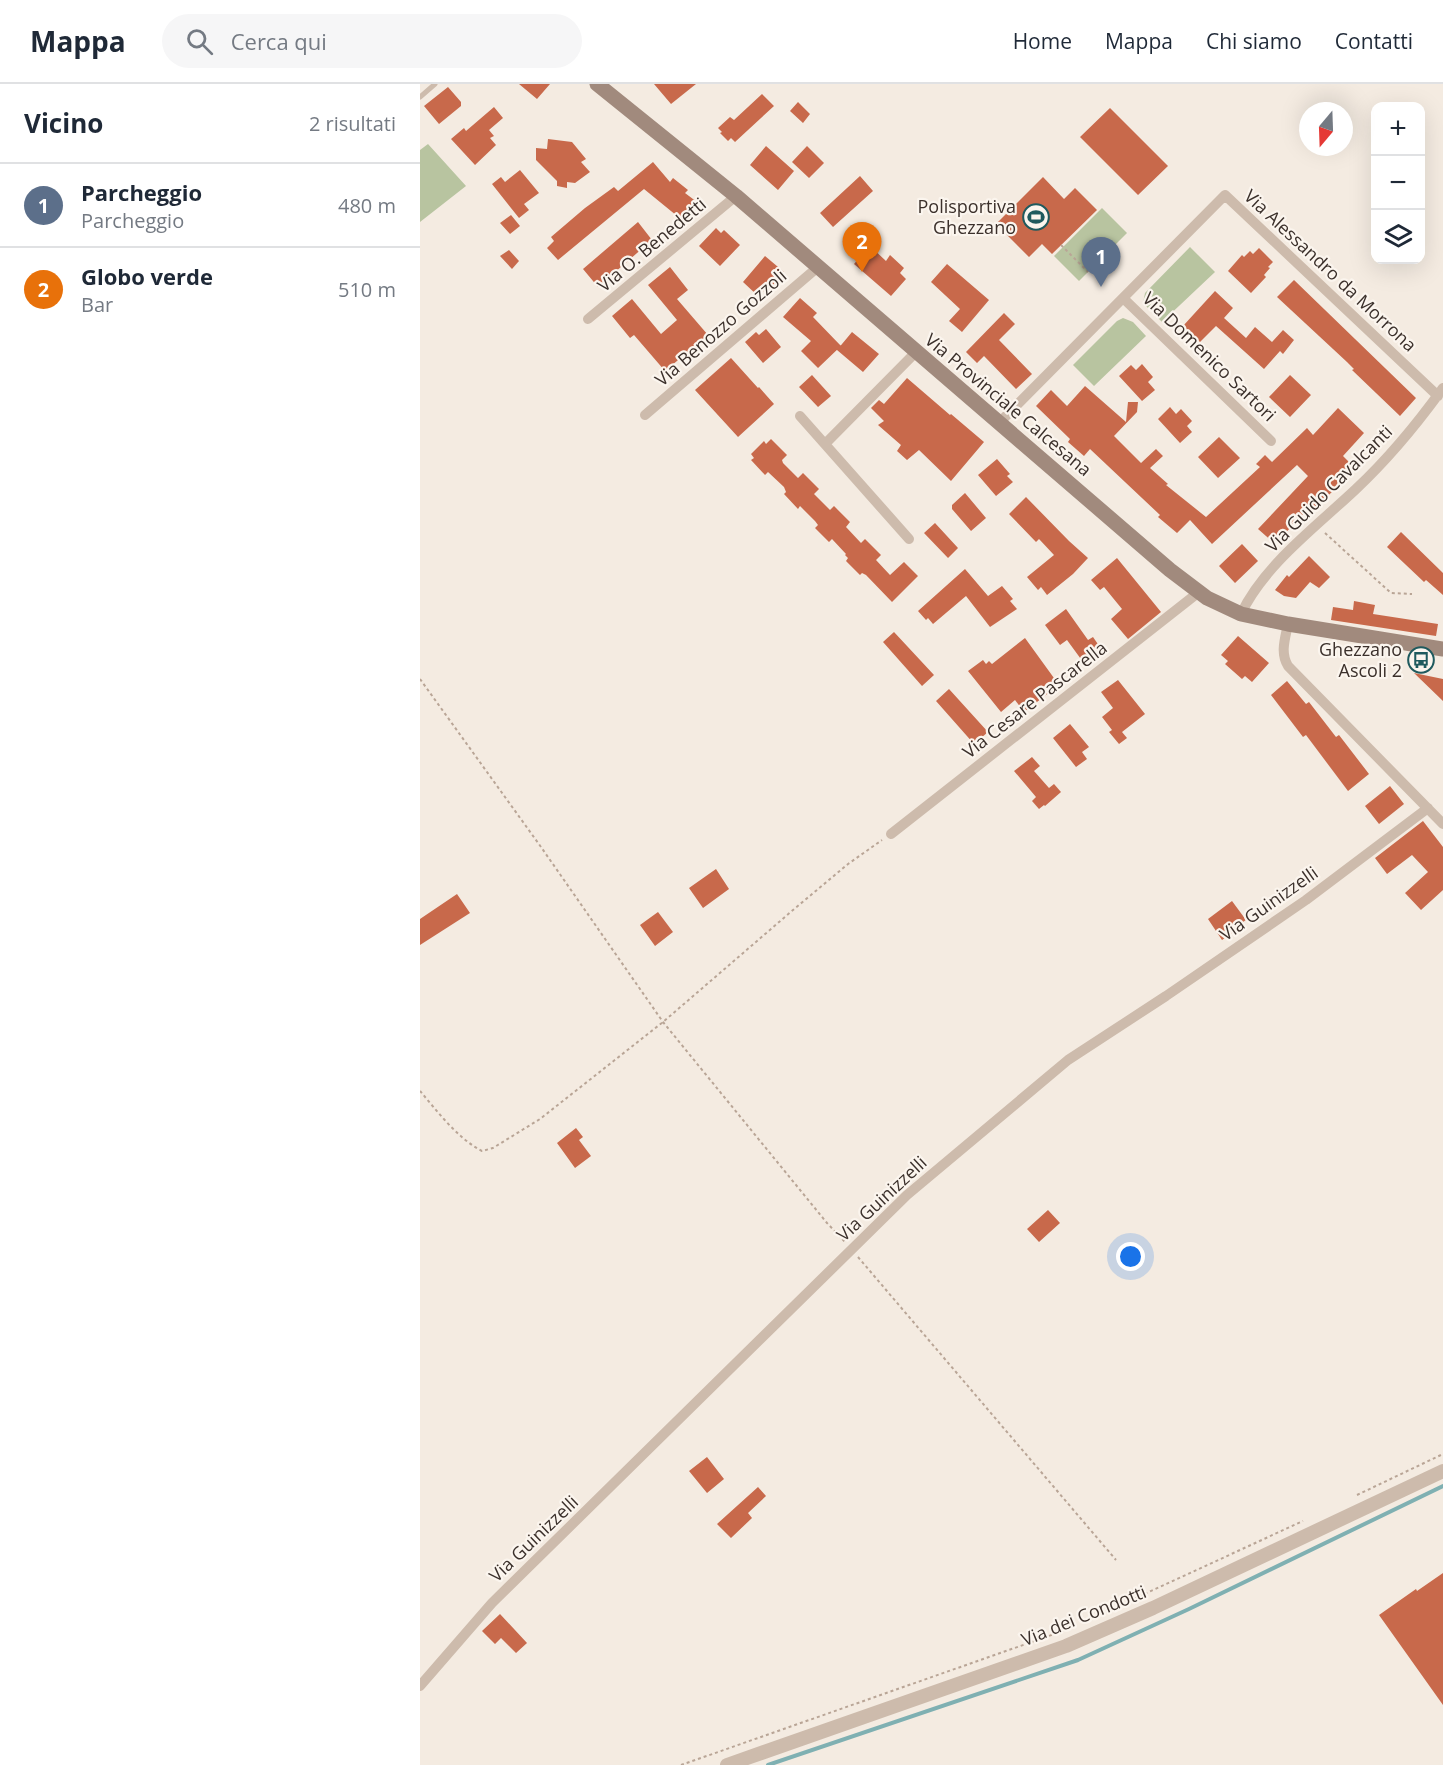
<!DOCTYPE html>
<html lang="it">
<meta charset="utf-8">
<style>
body{margin:0;font-family:"Open Sans",sans-serif;background:#f6f6f7;color:#1f2937}
.controls{position:absolute;right:18px;top:18px;display:grid;overflow:hidden;border-radius:12px;box-shadow:0 6px 24px #0002}
.controls button{width:54px;height:54px;display:grid;place-items:center;padding:0;border:0;border-bottom:2px solid #e0e1e3;background:#fff;color:#1f2937;font:30px sans-serif}
.compass{position:absolute;left:879px;top:18px;width:54px;height:54px;border-radius:50%;background:#fff;box-shadow:0 6px 24px #0002;rotate:199deg}
.you{position:absolute;left:711px;top:1173px;width:21px;height:21px;margin:-15px;border:4px solid #fff;border-radius:50%;background:#1a73e8;box-shadow:0 0 0 9px #1a73e833}
.badge{display:grid;place-items:center;width:39px;height:39px;border-radius:50%;background:#1f5a5e;color:#fff;font-size:20px;font-weight:700}
.pin{position:absolute;translate:-50% -50px;filter:drop-shadow(0 2px 3px #0008)}
.pin::after{content:'';position:absolute;top:32px;width:21px;height:18px;background:inherit;clip-path:polygon(0 0,100% 0,50% 100%)}
.list{margin:0;padding:0;list-style:none}
h2{display:flex;justify-content:space-between;align-items:center;height:78px;margin:0;padding:0 24px;font-size:26px}
h2 small{font-size:20px;font-weight:400;color:#747a83}
.list li{display:grid;grid-template-columns:39px 1fr auto;gap:18px;align-items:center;box-sizing:border-box;height:84px;padding:0 24px;border-top:2px solid #e0e1e3}
.list b{display:block;font-size:22px;white-space:nowrap}
.list p{margin:0;font-size:20px;white-space:nowrap;color:#747a83}
.list em{font-size:20px;font-style:normal;color:#747a83}
.icon{flex:none;width:33px;height:33px;fill:none;stroke:currentColor;stroke-width:2;stroke-linecap:round;stroke-linejoin:round}
.map{position:relative;flex:none;width:1023px;height:1681px;overflow:hidden}
header{display:flex;align-items:center;gap:36px;box-sizing:border-box;height:84px;padding:0 30px;background:#fff;border-bottom:2px solid #e0e1e3}
header strong{font-size:28px}
nav{display:flex;gap:33px;margin-inline-start:auto;font-size:21px}
.search{width:420px;height:54px;background:#f6f6f7;display:flex;align-items:center;gap:15px;box-sizing:border-box;padding:0 21px;border-radius:33px;color:#747a83;font-size:22px}
main{display:flex}
aside{flex:1;background:#fff}
.map>svg:first-child{display:block}
.green{fill:#b8c4a0}
.lines{fill:none;stroke-linecap:round;stroke-linejoin:round}
.stream{stroke:#7fb0b2;stroke-width:4}
.building{fill:#c8694b}
.path{stroke:#b9a596;stroke-width:2;stroke-dasharray:3 3;stroke-linecap:butt}
.service{stroke:#cdbbac;stroke-width:5}
.minor{stroke:#cdbbac;stroke-width:10}
.tertiary{stroke:#cdbbac;stroke-width:14}
.secondary{stroke:#a18a7d;stroke-width:15}
.labels{text-anchor:middle;stroke-width:4.5;stroke-linejoin:round;paint-order:stroke}
.poi-label{font-size:18px;fill:#3b302b;stroke:#fbf5ee;text-anchor:end}
.street-label{font-size:18px;fill:#3b302b;stroke:#fbf5ee}
</style>
<header>
<strong>Mappa</strong>
<div class="search"><svg class="icon" aria-label="search" viewBox="0 0 24 24"><circle cx="10" cy="10" r="6"/><path d="M15 15l6 6"/></svg>Cerca qui</div>
<nav><a>Home</a><a>Mappa</a><a>Chi siamo</a><a>Contatti</a></nav>
</header>
<main>
<aside>
<h2>Vicino<small>2 risultati</small></h2>
<ul class="list">
<li><span class="badge" style="background:#5c6f8a">1</span><div><b>Parcheggio</b><p>Parcheggio</p></div><em>480 m</em></li>
<li><span class="badge" style="background:#e8710a">2</span><div><b>Globo verde</b><p>Bar</p></div><em>510 m</em></li>
</ul>
</aside>
<div class="map">
<svg width="1023" height="1681" viewBox="0 0 1023 1681">
<rect width="100%" height="100%" fill="#f4ebe1"/>
<path class="green" d="M8 60 46 102 0 138V66Z
M682 124 707 149 659 197 634 172Z
M770 163 795 188 742 238 723 219 725 209Z
M703 234 713 238 726 252 674 302 653 281 697 237Z"/>
<g class="lines">
<path class="stream" d="M348 1681 658 1576 769 1525 1023 1402"/>
</g>
<path class="building" d="M99 0H130L117 15Z
M234 0H276L251 20Z
M28 3 41 18V22L19 40 4 22Z
M342 10 354 22 315 58 311 54 308 57 300 49 302 48 298 44 310 33 314 36Z
M378 18 390 30 383 39 370 27Z
M74 23 83 34 69 46 74 52 70 54 76 61 55 81 31 55 44 44 46 47Z
M690 24 748 82 718 111 660 53Z
M128 55 152 58 166 75 161 78 170 88 155 99 147 98V104L137 102V97L116 76V64L127 65Z
M346 62 374 87 358 106 330 81Z
M387 62 404 79 389 94 372 78Z
M233 78 250 98 253 94 268 106 265 109 277 118 262 136 224 105 138 176 127 164 134 157 131 153 165 124 194 103 198 107Z
M100 86 119 109 104 120 109 126 99 134 72 100 81 93 85 98Z
M440 92 453 107 413 143 400 129Z
M623 93 644 115 655 104 677 126 632 170 622 160 609 173 576 140Z
M91 131 100 142 90 150 80 139Z
M218 138 232 156 178 203 163 185Z
M296 144 301 149 304 146 320 161 300 182 279 162Z
M450 162 466 177 470 171 484 184 480 189 486 195 471 212 434 180Z
M839 164 853 178 848 183 850 184 844 191 846 193 831 209 808 187 822 171 824 173 830 167 833 170Z
M89 166 99 177 92 185 80 172Z
M345 172 364 188 346 209 342 206 338 212 323 198Z
M527 180 569 216 542 248 529 237 540 225 511 198Z
M250 183 268 206 257 215 288 251 245 287 214 251 210 254 192 232 212 215 241 250 257 236 228 201Z
M874 196 996 314 980 332 932 286 934 285 927 278 857 213Z
M795 207 813 224 804 234 826 254 835 243 852 258 863 246 874 256 863 270 860 267 844 285 796 242 780 258 763 242Z
M380 214 397 229 393 233 421 262 398 284 381 267 391 257 363 233Z
M584 229 595 240 579 256 612 290 596 305 564 272 557 279 546 268Z
M346 245 361 263 343 279 325 258 336 248 339 251Z
M432 248 459 270 443 288 417 266Z
M311 274 338 304 339 303 354 320 318 353 275 306Z
M722 280 733 293 728 298 735 306 722 317 699 292 711 281 716 286Z
M392 291 411 312 398 323 379 303Z
M870 291 891 311 870 333 849 313Z
M487 294 530 331 531 330 564 358 531 397 499 366 487 376 477 367 481 361 458 341 464 337 451 324 459 316 464 320Z
M665 302 706 338 708 318H718L717 328 694 352 721 379 736 365 743 372 730 384 748 400 746 401 786 433 840 383 836 380 845 371 852 378 887 344 893 351 918 324 944 349 923 372 936 385 892 427 889 424 855 460 838 445 888 392 877 381 792 460 770 436 757 449 738 433 740 431 670 365 664 372 648 358 650 355 616 322 631 306 647 322Z
M750 323 756 330 761 325 772 337 767 342 772 348 760 359 738 335Z
M799 353 820 374 798 394 778 373Z
M351 355 367 371 362 376 363 379 378 394 383 389 399 405 394 410 410 426 414 422 430 438 426 443 441 459 445 455 461 471 456 476 470 491 484 478 498 492 472 518 446 491 442 489 440 491 426 477 428 474 425 471 426 470 412 455 409 458 395 444 398 441 395 437 380 422 378 425 364 410 366 408 364 403 348 388 345 391 331 376 334 374 331 370 344 357 346 360Z
M577 375 590 390 587 392 593 398 576 412 558 391Z
M545 409 566 434 551 447 532 425V421Z
M606 413 649 457 668 474 653 490 627 511 621 503 618 506 607 493 634 471 619 455 616 458 589 430Z
M515 439 538 464 528 474 504 449Z
M981 448 1023 489V511L1006 496 1004 498 967 463Z
M822 460 838 477 815 499 799 482Z
M889 472 910 493 899 504 890 498 876 514 864 512 855 506 867 491 869 493Z
M697 474 741 528 708 555 691 535 702 525 684 503 680 506 671 496Z
M545 485 568 512 582 502 593 515 590 517 597 525 570 543 546 512 513 540 508 534 506 536 498 527Z
M934 517 955 521 953 530 1018 540 1016 552 911 536 913 523 933 526Z
M646 525 668 556 673 553 684 569 666 582 647 556 640 561 625 541Z
M474 548 514 591 502 602 463 558Z
M818 552 849 579 832 598 825 592 822 595 805 580 808 577 801 571Z
M605 554 639 601 604 628 595 616 581 628 548 587 563 576 566 580 569 577 572 580Z
M994 589 1023 595V617Z
M698 596 725 630 702 648 707 654 699 660 689 648 692 646 682 633 693 624 681 608Z
M867 597 886 620 889 618 916 653 919 651 949 690 928 707 886 651 883 653 851 611Z
M529 605 568 648 554 660 516 617Z
M650 640 669 663 662 668 667 675 656 683 633 654Z
M612 673 620 682 614 687 629 704 634 700 641 708 625 722 624 721 619 725 612 717 616 713 594 687Z
M970 702 984 720 959 740 945 722Z
M1003 737 1023 763V806L1001 826 985 809 1008 788 992 771 967 790 955 774Z
M296 785 309 805 283 824 269 804Z
M37 810 50 829 0 861V835Z
M812 817 826 836 820 840 822 842 802 856 788 835Z
M238 828 253 848 235 862 220 841Z
M156 1044 163 1053 159 1056 171 1072 155 1084 137 1059Z
M628 1126 640 1139 619 1158 607 1145Z
M287 1373 304 1395 287 1409 269 1387Z
M338 1403 346 1412 328 1429 332 1434 311 1454 297 1440Z
M1023 1489V1621L959 1531 996 1505 997 1507Z
M80 1530 107 1559 96 1569 81 1554 75 1560 62 1547Z"/>
<g class="lines">
<path class="path" d="M641 161 668 188
M905 449 971 509 992 510
M0 595 121 763 243 938 407 1139 425 1158
M0 1007C18 1028 37 1054 62 1067L73 1064 120 1035 243 938 373 826 428 780 462 756
M438 1173 696 1476
M937 1411 1023 1370
M681 1530 883 1437
M261 1681 643 1547"/>
<path class="service" d="M0 13 15 0"/>
<path class="minor" d="M703 214 851 357
M168 235 316 112
M225 331 398 183
M380 332 489 455
M580 338 805 111 1018 312
M405 360 496 268
M821 530C844 481 897 442 936 405 968 375 997 340 1023 304
M868 540C865 555 860 569 868 582L1023 740
M471 750 779 508
M0 1602 72 1519 487 1111 648 976 746 912 886 816 1008 724"/>
<path class="tertiary" d="M307 1681 646 1562 733 1524 1023 1387"/>
<path class="secondary" d="M177 0 316 112 750 486 787 514 821 530 868 540 1023 565"/>
</g>
<defs>
<g id="stadium-ring" transform="scale(1.35)"><circle r="9.5" fill="#fbf5ee" stroke="#1f5a5e" stroke-width="1.5"/><path d="M0-5a6.5 5 0 1 0 0 10a6.5 5 0 1 0 0-10ZM-3.5-1.8h7v3.6h-7Z" fill="#1f5a5e"/></g>
<g id="bus-ring" transform="scale(1.35)"><circle r="9.5" fill="#fbf5ee" stroke="#1f5a5e" stroke-width="1.5"/><path d="M-5-6H5V4H4V6H2V4H-2V6H-4V4H-5ZM-3.5-4V0h7V-4ZM-3.5 1.2v1.5H-2V1.2ZM2 1.2v1.5H3.5V1.2Z" fill="#1f5a5e"/></g>
</defs>
<g fill-rule="evenodd">
<use href="#stadium-ring" x="616" y="133"/>
<use href="#bus-ring" x="1001" y="576"/>
</g>
<g class="labels">
<g class="poi-label">
<text x="596" y="129">Polisportiva<tspan x="596" dy="21">Ghezzano</tspan></text>
<text x="982" y="572">Ghezzano<tspan x="982" dy="21">Ascoli 2</tspan></text>
</g>
<g class="street-label">
<text transform="translate(232 161) rotate(-40)" y="6">Via O. Benedetti</text>
<text transform="translate(910 187) rotate(43)" y="6">Via Alessandro da Morrona</text>
<text transform="translate(301 244) rotate(-41)" y="6">Via Benozzo Gozzoli</text>
<text transform="translate(789 273) rotate(44)" y="6">Via Domenico Sartori</text>
<text transform="translate(588 321) rotate(40)" y="6">Via Provinciale Calcesana</text>
<text transform="translate(909 405) rotate(-45)" y="6">Via Guido Cavalcanti</text>
<text transform="translate(615 616) rotate(-38)" y="6">Via Cesare Pascarella</text>
<text transform="translate(849 820) rotate(-35)" y="6">Via Guinizzelli</text>
<text transform="translate(462 1115) rotate(-43)" y="6">Via Guinizzelli</text>
<text transform="translate(114 1455) rotate(-44)" y="6">Via Guinizzelli</text>
<text transform="translate(664 1532) rotate(-22)" y="6">Via dei Condotti</text>
</g>
</g>
</svg>
<div class="controls">
<button>+</button>
<button>−</button>
<button><svg class="icon" aria-label="layers" viewBox="0 0 24 24"><path d="M12 4l9 5-9 5-9-5zM3 14l9 5 9-5"/></svg></button>
</div>
<svg class="compass" viewBox="-18 -18 36 36"><path d="M0-13l5 13h-10z" fill="#e53935"/><path d="M0 13l5-13h-10z" fill="#747a83"/></svg>
<div class="you"></div>
<div class="pin badge" style="left:681px;top:203px;background:#5c6f8a">1</div>
<div class="pin badge" style="left:442px;top:188px;background:#e8710a">2</div>
</div>
</main>
